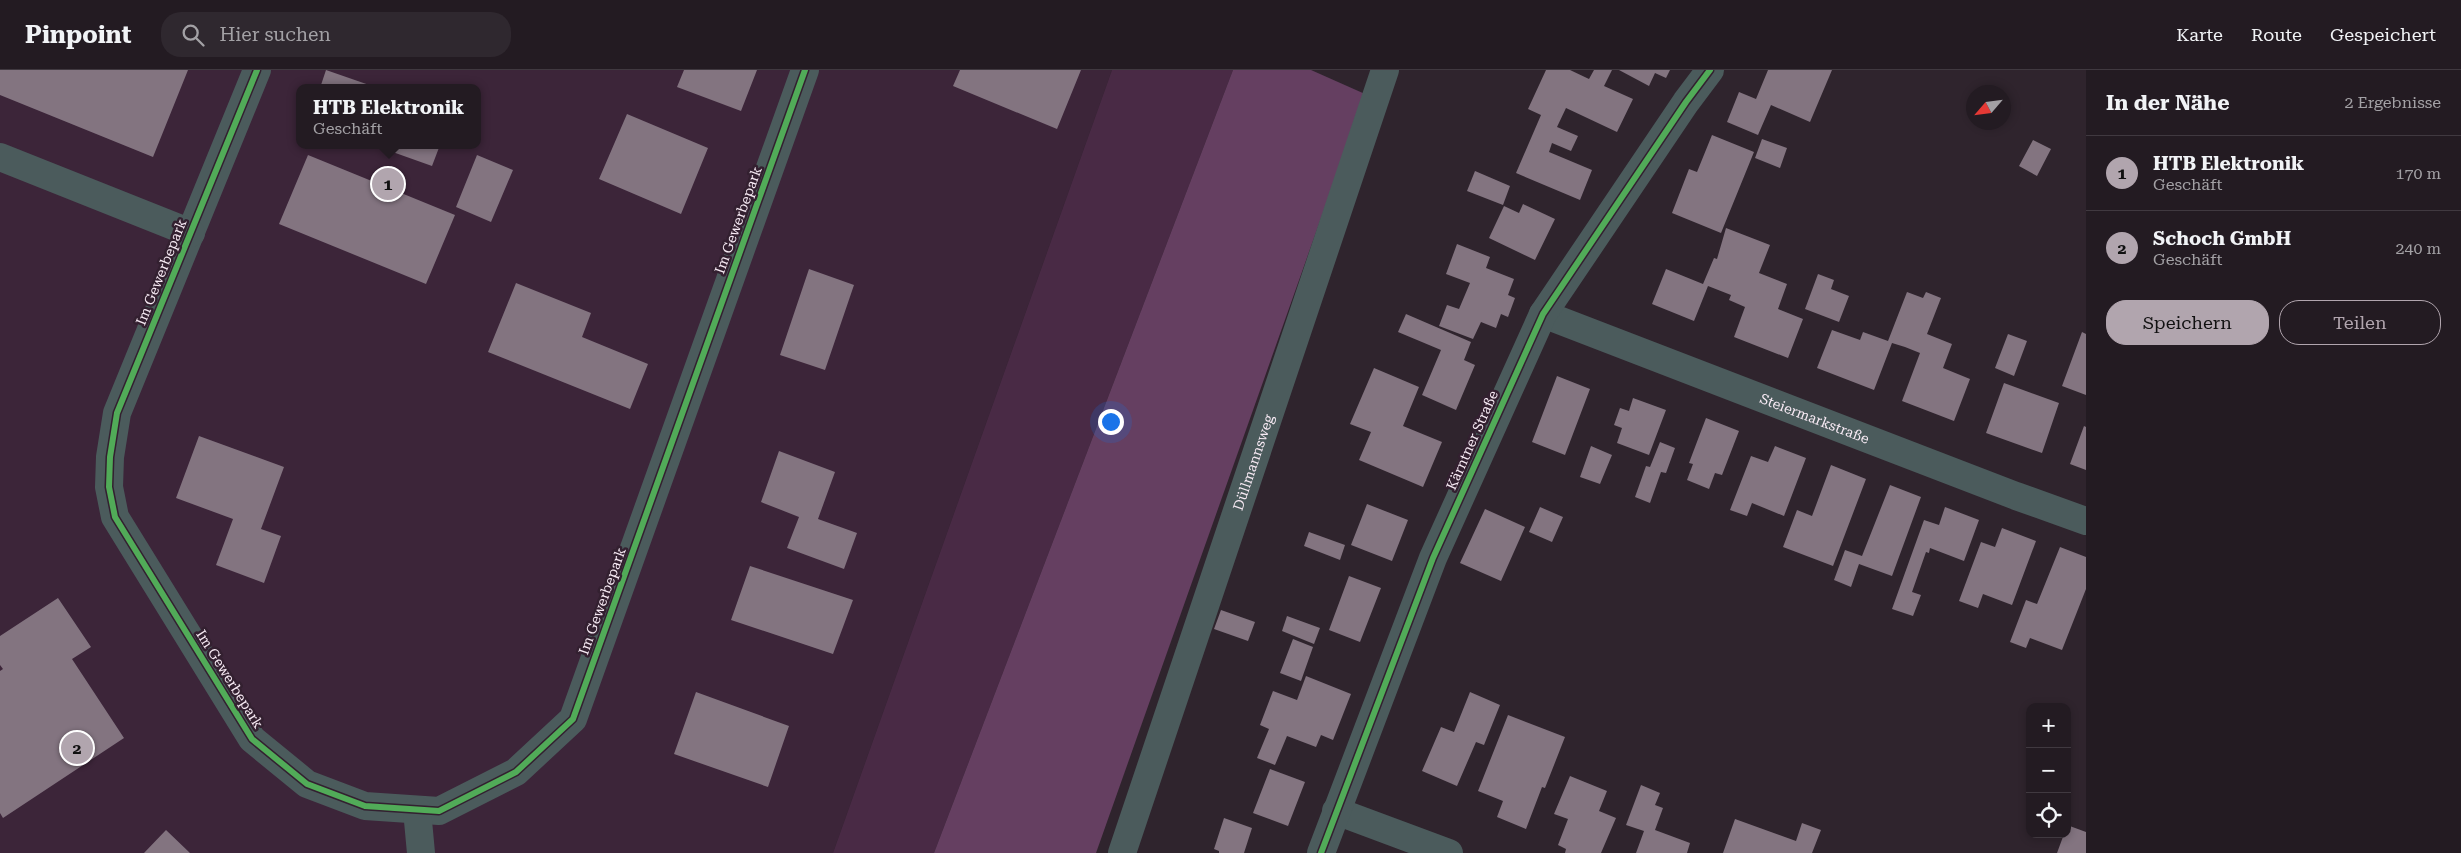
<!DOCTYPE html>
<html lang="de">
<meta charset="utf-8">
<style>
body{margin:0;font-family:"Roboto Serif",serif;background:#2f282f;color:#f1f3f6}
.controls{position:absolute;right:15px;bottom:15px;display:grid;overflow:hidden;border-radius:10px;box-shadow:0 2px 8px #0003}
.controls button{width:45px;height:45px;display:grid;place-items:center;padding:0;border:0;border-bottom:1px solid #403940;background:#231b22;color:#f1f3f6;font:25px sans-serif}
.compass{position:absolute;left:1966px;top:15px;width:45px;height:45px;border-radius:50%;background:#231b22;box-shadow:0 2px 8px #0003;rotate:242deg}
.you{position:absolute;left:1110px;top:351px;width:18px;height:18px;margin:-12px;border:4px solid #fff;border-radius:50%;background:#1a73e8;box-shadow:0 0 0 8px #1a73e833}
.badge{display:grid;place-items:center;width:32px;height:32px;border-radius:50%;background:#b1a5ae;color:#111;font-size:16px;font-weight:700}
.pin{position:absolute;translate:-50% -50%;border:2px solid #fff;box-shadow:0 1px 5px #0006}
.popup{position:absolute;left:296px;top:14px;width:185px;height:65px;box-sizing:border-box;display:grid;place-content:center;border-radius:10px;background:#231b22;filter:drop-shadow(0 1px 4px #0005);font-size:16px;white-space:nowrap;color:#a3a1a5}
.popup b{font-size:19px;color:#f1f3f6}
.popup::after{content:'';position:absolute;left:50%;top:100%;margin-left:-10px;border:10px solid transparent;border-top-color:#231b22}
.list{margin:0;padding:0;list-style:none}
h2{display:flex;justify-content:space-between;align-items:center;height:65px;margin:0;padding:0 20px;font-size:21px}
h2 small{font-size:16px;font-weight:400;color:#a3a1a5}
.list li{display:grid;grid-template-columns:32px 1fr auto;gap:15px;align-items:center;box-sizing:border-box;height:75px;padding:0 20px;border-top:1px solid #403940}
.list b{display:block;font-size:19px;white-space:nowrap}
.list p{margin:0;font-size:16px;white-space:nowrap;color:#a3a1a5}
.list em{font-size:16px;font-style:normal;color:#a3a1a5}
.actions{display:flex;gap:10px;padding:15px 20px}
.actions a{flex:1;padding:11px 0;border:1px solid #b1a5ae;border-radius:20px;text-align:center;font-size:18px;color:#b1a5ae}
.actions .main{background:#b1a5ae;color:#111}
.icon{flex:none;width:28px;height:28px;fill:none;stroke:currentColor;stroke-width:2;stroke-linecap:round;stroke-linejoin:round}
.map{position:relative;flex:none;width:2086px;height:783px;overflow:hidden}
header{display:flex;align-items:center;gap:30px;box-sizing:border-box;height:70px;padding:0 25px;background:#231b22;border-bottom:1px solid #403940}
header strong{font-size:24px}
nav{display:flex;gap:28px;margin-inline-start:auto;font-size:18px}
.search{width:350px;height:45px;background:#2f282f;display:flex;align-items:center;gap:12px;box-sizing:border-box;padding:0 18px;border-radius:20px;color:#a3a1a5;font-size:19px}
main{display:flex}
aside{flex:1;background:#231b22}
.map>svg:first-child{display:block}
.built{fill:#3c2539;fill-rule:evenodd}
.green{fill:#492a45}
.forest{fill:#653f61}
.building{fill:#837480}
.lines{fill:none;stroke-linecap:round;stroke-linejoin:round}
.minor{stroke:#4b5b5c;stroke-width:28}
.cycleway-casing{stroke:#332030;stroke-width:9}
.cycleway{stroke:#51ab58;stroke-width:6}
.labels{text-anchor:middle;stroke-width:5;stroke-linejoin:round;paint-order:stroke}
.street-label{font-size:14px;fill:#f7eaf4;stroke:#332030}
</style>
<header>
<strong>Pinpoint</strong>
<div class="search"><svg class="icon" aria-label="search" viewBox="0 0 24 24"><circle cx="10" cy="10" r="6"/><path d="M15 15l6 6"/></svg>Hier suchen</div>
<nav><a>Karte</a><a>Route</a><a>Gespeichert</a></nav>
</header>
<main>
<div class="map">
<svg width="2086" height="783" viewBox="0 0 2086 783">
<rect width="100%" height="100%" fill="#2f242d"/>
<path class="built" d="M0 0H1112L833 783H0ZM299 18H477V75H299Z"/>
<path class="green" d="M1112 0H1233L934 783H833Z"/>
<path class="forest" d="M1233 0H1311L1365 24 1096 783H934Z"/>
<path class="building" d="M0 0H188L153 87 0 25Z
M326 0 375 17 374 18H320Z
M684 0H757L741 41 677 17Z
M960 0H1081L1057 59 953 16Z
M1546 0H1570L1589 9 1594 0H1612L1604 16 1633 29 1617 62 1566 38 1557 57 1578 66 1571 81 1552 73 1549 82 1592 100 1580 130 1516 103 1541 45 1528 39Z
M1619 0H1670L1666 8 1655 3 1649 16Z
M1768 0H1832L1810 52 1771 35 1758 65 1727 52 1739 22 1756 29Z
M627 44 708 78 681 144 599 109Z
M1712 65 1754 82 1721 163 1672 143 1689 99 1697 102Z
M1762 69 1787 78 1780 98 1755 88Z
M2033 70 2051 79 2037 106 2019 96Z
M389 75H440L432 96 387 80Z
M308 85 455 145 426 214 279 154Z
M477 85 513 100 491 152 456 137Z
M1475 101 1510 116 1503 135 1467 121Z
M1523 134 1555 149 1535 190 1489 168 1504 136 1519 143Z
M1726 158 1770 175 1759 203 1787 214 1778 239 1803 249 1788 288 1734 267 1745 237 1729 230 1731 225 1708 216 1694 251 1652 234 1666 199 1703 214 1714 188 1717 189Z
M1457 174 1490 187 1486 198 1514 209 1508 225 1515 228 1508 247 1501 244 1496 258 1481 252 1473 269 1439 256 1447 235 1459 239 1470 213 1446 204Z
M809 199 854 215 825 300 780 285Z
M1818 204 1834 210 1831 219 1849 226 1839 252 1805 239Z
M516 213 591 243 582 267 648 294 630 339 488 282Z
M1907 222 1923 228 1926 222 1941 228 1927 264 1952 274 1943 298 1970 309 1954 351 1902 331 1920 283 1905 277 1892 273 1874 320 1817 298 1832 260 1860 270 1863 262 1888 271Z
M1406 244 1471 272 1464 290 1475 295 1456 340 1422 325 1441 280 1398 262Z
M2082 262 2086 264V325L2062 316Z
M2008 264 2027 271 2014 306 1995 298Z
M1374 298 1419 317 1403 356 1442 372 1423 417 1359 390 1371 362 1350 354Z
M1557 306 1590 319 1565 385 1532 372Z
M2004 313 2059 333 2042 383 1986 363Z
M1633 328 1666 340 1649 385 1617 373 1622 358 1614 355 1620 338 1629 341Z
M1706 348 1739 361 1722 405 1715 403 1709 419 1687 410 1693 394 1689 393Z
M2084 356 2086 357V400L2070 394Z
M199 366 284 397 261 459 281 466 264 513 216 495 233 449 176 428Z
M1660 372 1675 378 1666 403 1661 402 1650 433 1635 427 1646 396 1650 397Z
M1591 376 1612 385 1600 414 1580 407Z
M1775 376 1806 388 1784 446 1752 433 1747 446 1730 440 1751 386 1768 392Z
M779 381 835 402 818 449 857 463 844 499 787 478 799 447 761 432Z
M1831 395 1866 409 1833 496 1783 477 1797 440 1812 446Z
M1890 415 1921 427 1892 506 1859 494 1851 517 1834 510 1845 480 1862 486Z
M1367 434 1408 450 1392 491 1351 475Z
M1540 437 1563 447 1552 472 1529 462Z
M1945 437 1979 450 1964 491 1930 478 1929 483 1926 482 1912 522 1921 525 1913 546 1892 539 1924 450 1939 455Z
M1485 439 1525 457 1501 511 1460 493Z
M2002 458 2036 471 2012 535 1983 524 1978 538 1959 531 1981 472 1995 477Z
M1309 462 1345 475 1340 490 1304 476Z
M2060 477 2086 487V519L2062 580 2030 568 2026 578 2010 572 2026 530 2037 534Z
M750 496 853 530 833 584 731 550Z
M1349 506 1381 518 1360 572 1329 560Z
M58 528 91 577 72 589 124 668 3 748 0 743V601L3 599 0 595V566Z
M1221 540 1255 552 1248 571 1214 559Z
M1287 546 1320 558 1314 574 1282 561Z
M1293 569 1313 577 1301 611 1280 603Z
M1306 606 1351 624 1333 670 1321 665 1316 677 1287 666 1275 695 1257 688 1269 659 1260 655 1273 621 1297 630Z
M696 622 789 656 768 717 674 684Z
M1470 622 1500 635 1484 675 1476 672 1457 716 1422 701 1441 657 1454 662Z
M1508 645 1565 667 1545 718 1542 717 1526 759 1497 747 1503 731 1478 721Z
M1270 699 1305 712 1288 756 1253 743Z
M1570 706 1607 721 1599 741 1616 748 1601 783H1565L1566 779 1558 775 1568 749 1554 744Z
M1641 715 1660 723 1655 735 1663 738 1655 760 1690 773 1687 783H1636L1644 761 1626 755Z
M1224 748 1252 758 1244 783H1219V781L1214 779Z
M1735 749 1796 771 1802 753 1821 760 1812 783H1723Z
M2067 755 2086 762V783H2057L2064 764H2067Z
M166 760 190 783H144Z"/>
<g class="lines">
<g class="minor">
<path d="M257 0 117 343 110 387 109 417 115 447 252 669 307 714 365 736 439 741 516 702 573 649 805 0"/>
<path d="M0 87 191 163"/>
<path id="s1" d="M1543 244 2016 426 2086 451"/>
<path d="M417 740 421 783"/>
<path d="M1336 741 1449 783"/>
<path id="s2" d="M1122 783 1385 0"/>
<path d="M1321 783 1433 488 1543 244 1686 32 1710 0"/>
</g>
<g class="cycleway-casing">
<path id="cycleway" d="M257 0 117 343 110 387 109 417 115 447 252 669 307 714 365 736 439 741 516 702 573 649 805 0
M1321 783 1433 488 1543 244 1686 32 1710 0"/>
</g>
<use href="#cycleway" class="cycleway"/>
</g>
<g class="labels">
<g class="street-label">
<text transform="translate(738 150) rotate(-70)" y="5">Im Gewerbepark</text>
<text transform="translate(161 202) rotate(-68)" y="5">Im Gewerbepark</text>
<text dy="5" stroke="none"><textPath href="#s1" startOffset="291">Steiermarkstraße</textPath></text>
<text transform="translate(1472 370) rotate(-66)" y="5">Kärntner Straße</text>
<text dy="5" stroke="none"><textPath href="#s2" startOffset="412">Düllmannsweg</textPath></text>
<text transform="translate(602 531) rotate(-70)" y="5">Im Gewerbepark</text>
<text transform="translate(230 609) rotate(58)" y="5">Im Gewerbepark</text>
</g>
</g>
</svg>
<div class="controls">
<button>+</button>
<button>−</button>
<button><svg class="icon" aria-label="locate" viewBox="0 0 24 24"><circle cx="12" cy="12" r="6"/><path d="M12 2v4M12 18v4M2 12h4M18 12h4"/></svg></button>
</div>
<svg class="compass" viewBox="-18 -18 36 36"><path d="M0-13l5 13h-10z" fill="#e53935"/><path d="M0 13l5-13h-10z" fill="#a3a1a5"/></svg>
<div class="you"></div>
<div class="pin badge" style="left:388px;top:114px">1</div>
<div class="popup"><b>HTB Elektronik</b>Geschäft</div>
<div class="pin badge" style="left:77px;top:678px">2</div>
</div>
<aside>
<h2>In der Nähe<small>2 Ergebnisse</small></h2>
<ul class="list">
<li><span class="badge">1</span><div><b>HTB Elektronik</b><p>Geschäft</p></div><em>170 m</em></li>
<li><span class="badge">2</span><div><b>Schoch GmbH</b><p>Geschäft</p></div><em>240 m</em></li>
</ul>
<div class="actions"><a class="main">Speichern</a><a>Teilen</a></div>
</aside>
</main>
